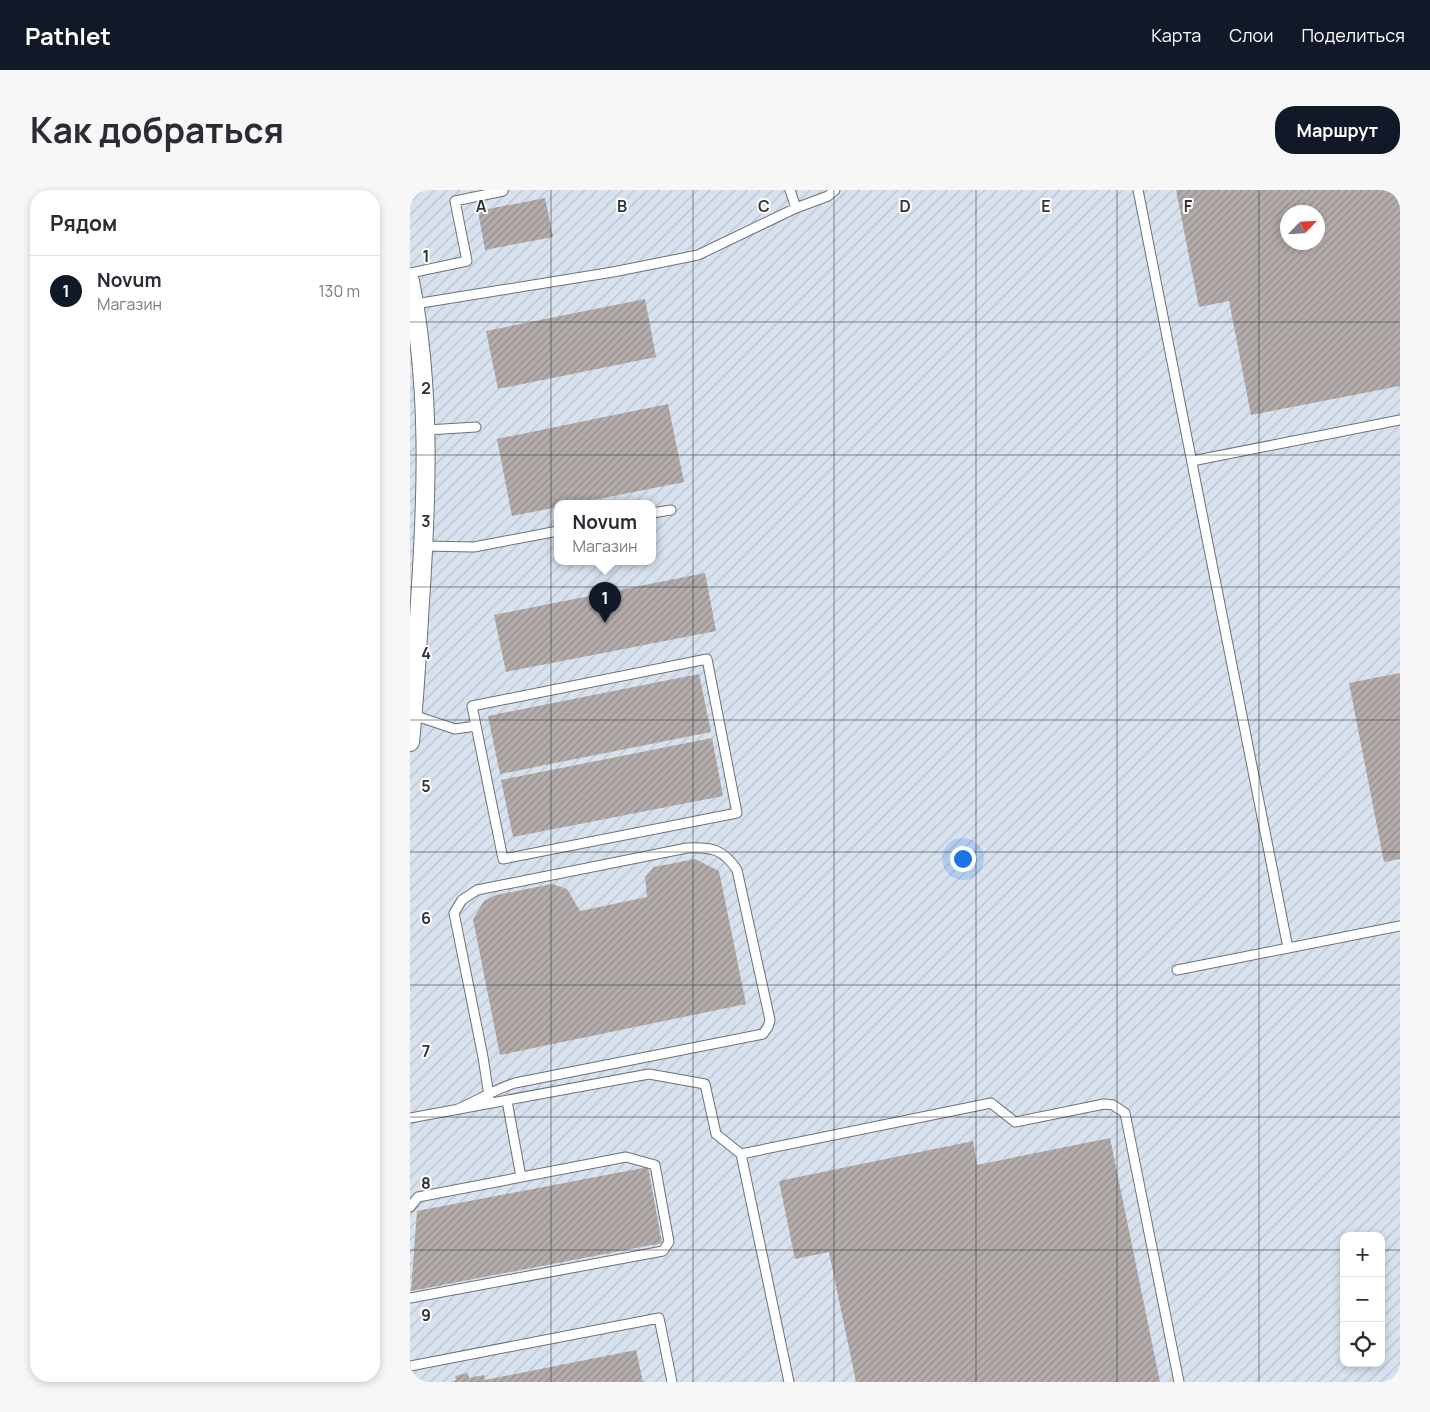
<!DOCTYPE html>
<html lang="ru">
<meta charset="utf-8">
<style>
body{margin:0;font-family:Manrope,sans-serif;background:#f7f7f7;color:#2b2b33}
.controls{position:absolute;right:15px;bottom:15px;display:grid;overflow:hidden;border-radius:10px;box-shadow:0 2px 8px #0003}
.controls button{width:45px;height:45px;display:grid;place-items:center;padding:0;border:0;border-bottom:1px solid #e1e1e2;background:#fff;color:#2b2b33;font:25px sans-serif}
.compass{position:absolute;left:870px;top:15px;width:45px;height:45px;border-radius:50%;background:#fff;box-shadow:0 2px 8px #0003;rotate:65deg}
.you{position:absolute;left:552px;top:668px;width:18px;height:18px;margin:-12px;border:4px solid #fff;border-radius:50%;background:#1a73e8;box-shadow:0 0 0 8px #1a73e833}
.badge{display:grid;place-items:center;width:32px;height:32px;border-radius:50%;background:#111827;color:#fff;font-size:16px;font-weight:700}
.pin{position:absolute;translate:-50% -41px;filter:drop-shadow(0 1px 2px #0008)}
.pin::after{content:'';position:absolute;top:26px;width:18px;height:15px;background:inherit;clip-path:polygon(0 0,100% 0,50% 100%)}
.popup{position:absolute;left:144px;top:310px;width:102px;height:65px;box-sizing:border-box;display:grid;place-content:center;border-radius:10px;background:#fff;filter:drop-shadow(0 1px 4px #0005);font-size:16px;white-space:nowrap;color:#7c7c81}
.popup b{font-size:19px;color:#2b2b33}
.popup::after{content:'';position:absolute;left:50%;top:100%;margin-left:-10px;border:10px solid transparent;border-top-color:#fff}
.list{margin:0;padding:0;list-style:none}
h2{display:flex;justify-content:space-between;align-items:center;height:65px;margin:0;padding:0 20px;font-size:21px}
h2 small{font-size:16px;font-weight:400;color:#7c7c81}
.list li{display:grid;grid-template-columns:32px 1fr auto;gap:15px;align-items:center;box-sizing:border-box;height:70px;padding:0 20px;border-top:1px solid #e1e1e2}
.list b{display:block;font-size:19px;white-space:nowrap}
.list p{margin:0;font-size:16px;white-space:nowrap;color:#7c7c81}
.list em{font-size:16px;font-style:normal;color:#7c7c81}
.icon{flex:none;width:28px;height:28px;fill:none;stroke:currentColor;stroke-width:2;stroke-linecap:round;stroke-linejoin:round}
.map{position:relative;flex:none;width:990px;height:1192px;overflow:hidden;border-radius:20px}
header{display:flex;align-items:center;gap:30px;box-sizing:border-box;height:70px;padding:0 25px;background:#111827;color:#fff}
header strong{font-size:24px}
nav{display:flex;gap:28px;margin-inline-start:auto;font-size:18px}
.intro{display:flex;align-items:center;justify-content:space-between;box-sizing:border-box;height:120px;padding:0 30px}
h1{margin:0;font-size:35px}
.button{padding:12px 22px;border-radius:20px;background:#111827;color:#fff;font-size:18px;font-weight:700}
main{display:flex;gap:30px;padding:0 30px}
aside{flex:1;background:#fff;border-radius:20px;box-shadow:0 2px 8px #0003}
.map>svg:first-child{display:block}
.industrial{fill:url(#industrial-furrows);fill-rule:evenodd}
.building{fill:url(#building-hatch);fill-rule:evenodd}
.lines{fill:none;stroke-linecap:round;stroke-linejoin:round}
.service-casing{stroke:#6d7176;stroke-width:11}
.minor-casing{stroke:#6d7176;stroke-width:20}
.service{stroke:#fff;stroke-width:9}
.minor{stroke:#fff;stroke-width:18}
.grid{fill:none;stroke:#323336;stroke-width:1;stroke-opacity:0.55}
.grid-label{font-size:16px;text-anchor:middle;font-weight:bold;fill:#323336;stroke:#fff;stroke-width:4;stroke-linejoin:round;paint-order:stroke}
</style>
<header>
<strong>Pathlet</strong>
<nav><a>Карта</a><a>Слои</a><a>Поделиться</a></nav>
</header>
<div class="intro"><h1>Как добраться</h1><a class="button">Маршрут</a></div>
<main>
<aside>
<h2>Рядом<small></small></h2>
<ul class="list">
<li><span class="badge">1</span><div><b>Novum</b><p>Магазин</p></div><em>130 m</em></li>
</ul>
</aside>
<div class="map">
<svg width="990" height="1192" viewBox="0 0 990 1192">
<defs>
<pattern id="industrial-furrows" width="10" height="10" patternUnits="userSpaceOnUse" patternTransform="scale(1.25)"><rect width="10" height="10" fill="#d8e1ee"/><path d="M-1 1l2-2M0 10L10 0M9 11l2-2" fill="none" stroke="#bac2cd"/></pattern>
<pattern id="building-hatch" width="6" height="6" patternUnits="userSpaceOnUse" patternTransform="scale(1.25)"><rect width="6" height="6" fill="#b4acaa"/><path d="M-1 1l2-2M0 6l6-6M5 7l2-2" fill="none" stroke="#938d8b"/></pattern>
</defs>
<rect width="100%" height="100%" fill="#e6ebf1"/>
<path class="industrial" d="M0 0H990V1192H0ZM878 22H908V52H878ZM148 314H242V372H148ZM934 1046H971V1173H934Z"/>
<path class="building" d="M766 0H990V196L841 225 819 111 789 117ZM878 22H908V52H878Z
M135 8 143 47 75 60 68 21Z
M235 109 246 167 88 199 76 141Z
M258 214 274 292 163 314H148V317L102 326 87 249Z
M295 383 306 441 96 482 84 425Z
M990 483V669L974 672 939 493Z
M289 484 301 542 90 584 78 526Z
M302 548 313 606 103 647 91 590Z
M285 669 309 681 336 814 90 865 63 729 74 711 86 705 142 694 157 699 170 721 237 707 235 687 244 677Z
M700 948 750 1192H446L419 1062 385 1069 369 991 563 951 567 975Z
M238 977 252 1053 1 1101 7 1021Z
M226 1160 233 1192H41L46 1190 45 1186 58 1183 59 1188 74 1185 75 1190Z"/>
<g class="lines">
<g class="service-casing">
<path id="service" d="M380 0 386 18
M728 0 878 758
M0 83 57 71 45 11 93 1
M5 114 203 82 288 65 386 18 418 6 425 0
M17 240 66 237
M782 271 990 230
M242 323 261 320
M14 356 64 357 148 341
M297 469 327 623 93 669 62 516Z
M3 525 45 539 66 536
M767 780 990 736
M97 911 111 987
M48 919C67 911 85 899 105 893L353 844 358 837 360 830 327 680C313 659 302 657 277 658L67 700 52 710 44 723 73 867 79 906
M0 928 239 884 295 894 306 944 331 964 379 1192
M331 964 581 913 605 932 694 914 703 915 715 923 769 1192
M0 1017 8 1007 216 967 245 975 259 1052 253 1061 0 1108
M0 1176 249 1128 262 1192"/>
</g>
<g class="minor-casing">
<path id="minor" d="M0 91C21 197 17 305 10 412 7 459 5 506 0 552"/>
</g>
<use href="#service" class="service"/>
<use href="#minor" class="minor"/>
</g>
<path class="grid" d="M141 0V1192M283 0V1192M424 0V1192M566 0V1192M707 0V1192M849 0V1192M0 132H990M0 265H990M0 397H990M0 530H990M0 662H990M0 795H990M0 927H990M0 1060H934M971 1060H990"/>
<g class="grid-label">
<text x="71" y="22">A</text>
<text x="212" y="22">B</text>
<text x="354" y="22">C</text>
<text x="495" y="22">D</text>
<text x="636" y="22">E</text>
<text x="778" y="22">F</text>
<text x="16" y="72">1</text>
<text x="16" y="204">2</text>
<text x="16" y="337">3</text>
<text x="16" y="469">4</text>
<text x="16" y="602">5</text>
<text x="16" y="734">6</text>
<text x="16" y="867">7</text>
<text x="16" y="999">8</text>
<text x="16" y="1131">9</text>
</g>
</svg>
<div class="controls">
<button>+</button>
<button>−</button>
<button><svg class="icon" aria-label="locate" viewBox="0 0 24 24"><circle cx="12" cy="12" r="6"/><path d="M12 2v4M12 18v4M2 12h4M18 12h4"/></svg></button>
</div>
<svg class="compass" viewBox="-18 -18 36 36"><path d="M0-13l5 13h-10z" fill="#e53935"/><path d="M0 13l5-13h-10z" fill="#7c7c81"/></svg>
<div class="you"></div>
<div class="pin badge" style="left:195px;top:433px">1</div>
<div class="popup"><b>Novum</b>Магазин</div>
</div>
</main>
